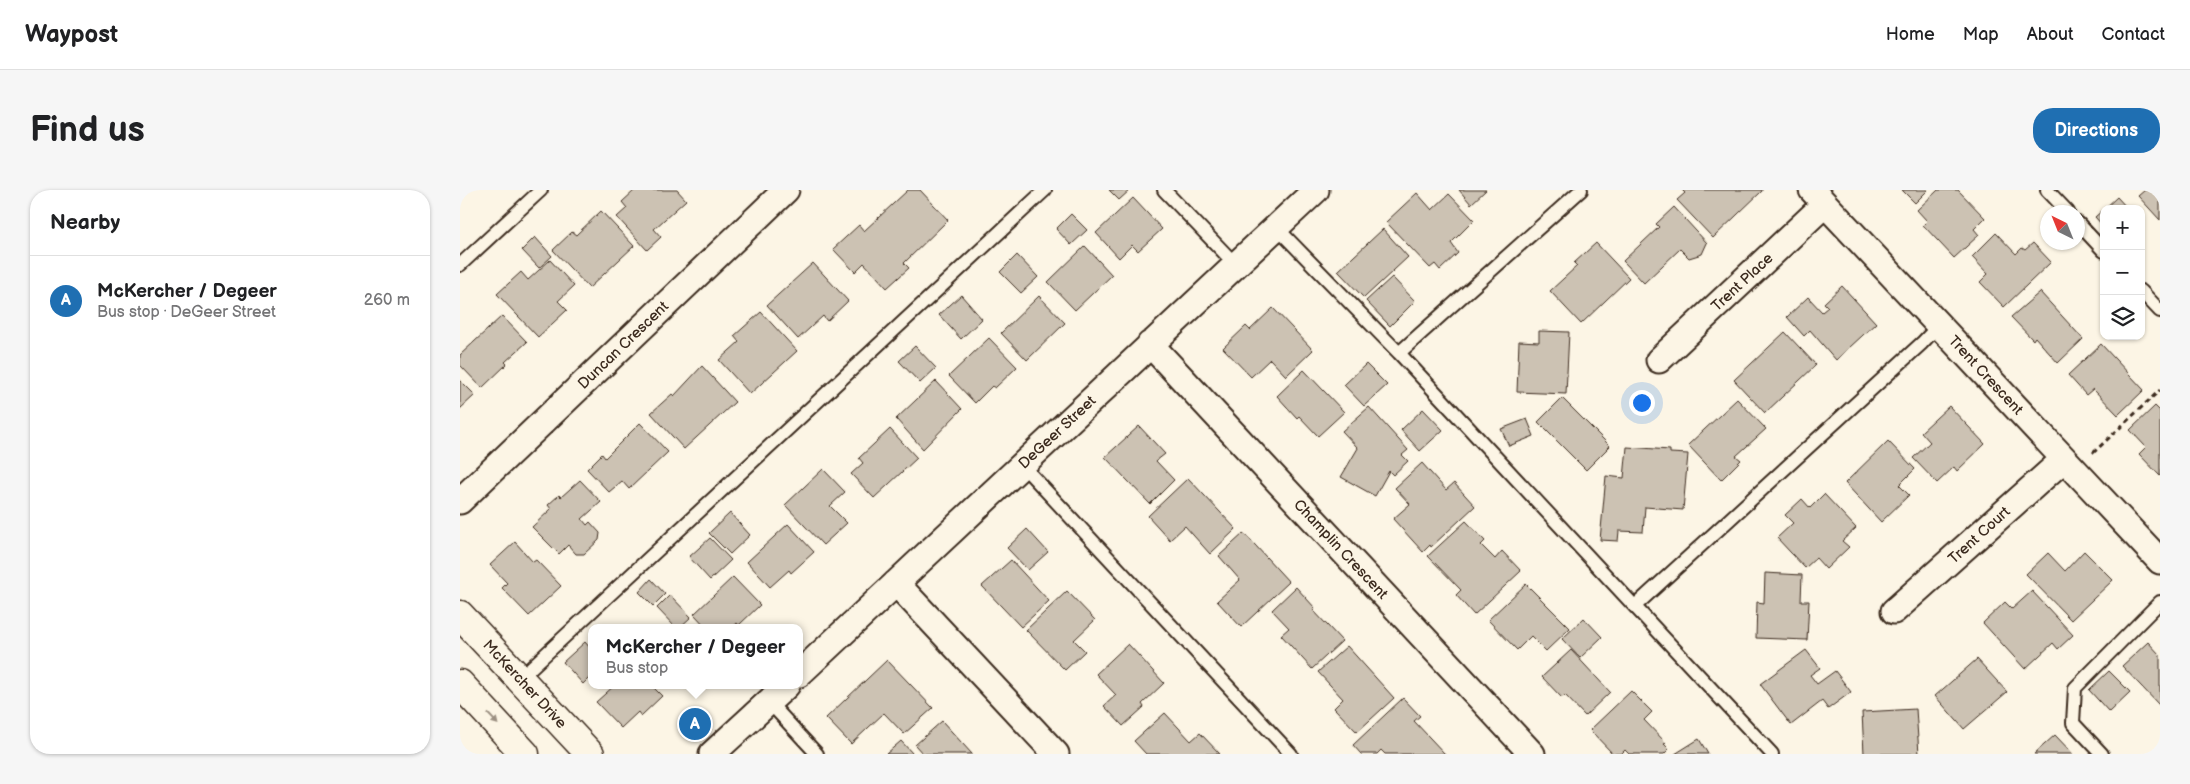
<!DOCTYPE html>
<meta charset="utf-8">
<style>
body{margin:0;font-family:"Balsamiq Sans",sans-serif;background:#f6f6f6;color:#202124}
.controls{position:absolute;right:15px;top:15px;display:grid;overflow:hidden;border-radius:10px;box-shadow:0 1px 4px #0004}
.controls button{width:45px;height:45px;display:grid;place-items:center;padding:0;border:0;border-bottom:1px solid #e0e0e0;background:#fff;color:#202124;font:25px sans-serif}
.compass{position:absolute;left:1580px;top:15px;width:45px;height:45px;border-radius:50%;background:#fff;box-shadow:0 1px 4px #0004;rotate:317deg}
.you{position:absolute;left:1181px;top:212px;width:18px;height:18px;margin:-12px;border:4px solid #fff;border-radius:50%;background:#1a73e8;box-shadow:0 0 0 8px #1a73e833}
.badge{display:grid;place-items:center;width:32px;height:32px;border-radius:50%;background:#1f6fb2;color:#fff;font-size:16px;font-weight:700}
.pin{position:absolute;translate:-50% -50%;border:2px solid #fff;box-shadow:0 1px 5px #0006}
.popup{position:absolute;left:128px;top:434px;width:215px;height:65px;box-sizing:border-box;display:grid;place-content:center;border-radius:10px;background:#fff;filter:drop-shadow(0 1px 4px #0005);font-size:16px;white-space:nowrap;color:#757577}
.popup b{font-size:19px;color:#202124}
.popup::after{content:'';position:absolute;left:50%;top:100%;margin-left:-10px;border:10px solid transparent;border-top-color:#fff}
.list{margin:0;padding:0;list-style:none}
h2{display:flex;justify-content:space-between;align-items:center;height:65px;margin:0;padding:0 20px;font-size:21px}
h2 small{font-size:16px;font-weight:400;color:#757577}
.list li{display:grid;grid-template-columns:32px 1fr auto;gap:15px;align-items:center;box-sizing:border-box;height:90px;padding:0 20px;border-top:1px solid #e0e0e0}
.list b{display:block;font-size:19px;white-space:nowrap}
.list p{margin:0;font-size:16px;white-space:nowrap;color:#757577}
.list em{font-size:16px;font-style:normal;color:#757577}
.icon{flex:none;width:28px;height:28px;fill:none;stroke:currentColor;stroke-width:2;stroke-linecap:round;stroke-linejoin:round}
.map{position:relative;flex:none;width:1700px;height:564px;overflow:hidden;border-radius:20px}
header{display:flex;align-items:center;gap:30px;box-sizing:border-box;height:70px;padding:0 25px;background:#fff;border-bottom:1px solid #e0e0e0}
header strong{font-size:24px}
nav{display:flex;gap:28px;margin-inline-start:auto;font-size:18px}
.intro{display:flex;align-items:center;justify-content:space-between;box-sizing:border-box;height:120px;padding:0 30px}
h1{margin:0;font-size:35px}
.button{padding:12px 22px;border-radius:20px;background:#1f6fb2;color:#fff;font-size:18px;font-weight:700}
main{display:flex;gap:30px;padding:0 30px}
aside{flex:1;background:#fff;border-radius:20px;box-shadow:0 1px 4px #0004}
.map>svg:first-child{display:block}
.building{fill:#ccc2b3;stroke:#3b2a1e}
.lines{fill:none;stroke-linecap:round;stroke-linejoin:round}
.lane-casing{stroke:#3b2a1e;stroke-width:16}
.street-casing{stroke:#3b2a1e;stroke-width:29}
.secondary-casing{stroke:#3b2a1e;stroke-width:31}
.path{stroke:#3b2a1e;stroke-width:3;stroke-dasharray:5 4;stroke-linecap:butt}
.lane{stroke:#fcf5e5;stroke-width:12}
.street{stroke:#fcf5e5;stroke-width:25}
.secondary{stroke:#fcf5e5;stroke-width:28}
.oneway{fill:#9c9082}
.labels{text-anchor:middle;stroke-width:4;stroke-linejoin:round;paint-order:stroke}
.street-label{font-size:15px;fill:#3b2a1e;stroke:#fcf5e5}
</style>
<header>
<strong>Waypost</strong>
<nav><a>Home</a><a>Map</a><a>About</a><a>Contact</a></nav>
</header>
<div class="intro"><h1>Find us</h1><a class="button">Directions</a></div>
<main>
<aside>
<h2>Nearby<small></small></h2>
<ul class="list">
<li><span class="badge">A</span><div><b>McKercher / Degeer</b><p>Bus stop · DeGeer Street</p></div><em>260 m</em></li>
</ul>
</aside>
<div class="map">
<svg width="1700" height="564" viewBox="0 0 1700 564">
<rect width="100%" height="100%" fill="#fcf5e5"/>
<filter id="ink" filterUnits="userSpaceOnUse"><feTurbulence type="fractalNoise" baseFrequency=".02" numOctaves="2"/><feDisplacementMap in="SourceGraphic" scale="10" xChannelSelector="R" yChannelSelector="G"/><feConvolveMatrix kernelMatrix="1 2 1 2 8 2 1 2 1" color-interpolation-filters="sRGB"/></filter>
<g filter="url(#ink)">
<path class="building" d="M175 0H217L226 10 194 39 201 47 187 60 157 27 167 18 162 12Z
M448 0H460L488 30 444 73 449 78 427 98 404 73 395 82 373 59 399 35 404 41Z
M649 0H670L659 10Z
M999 0H1026L1011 14Z
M1222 0H1302V1L1253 48 1217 10 1225 3Z
M1442 0H1468L1455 13Z
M1478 0H1498L1525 28 1514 39 1519 45 1494 68 1463 35 1467 31 1457 20Z
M1685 0H1700V30L1678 6Z
M957 3 972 20 989 4 1014 30 991 53 998 63 980 80 975 74 970 78 926 32Z
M1657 7 1668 19H1644Z
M673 8 702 39 678 61 672 55 659 68 636 43Z
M1214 17 1247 53 1242 64 1229 68 1220 59 1184 93 1163 71 1199 37 1196 34Z
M1644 19V37L1635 27Z
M141 21 174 56 129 98 93 60 112 42 116 45Z
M611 24 627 40 611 55 596 39Z
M923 39 948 67 904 108 878 81Z
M1536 43 1556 64 1562 58 1565 60 1573 53 1591 72 1544 117 1520 92 1528 84 1512 67Z
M75 47 92 66 79 78 62 60Z
M1136 53 1169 88 1121 134 1090 101 1117 76 1114 73Z
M625 56 652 85 615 120 588 92Z
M557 65 578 87 561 103 540 82Z
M90 70 114 96 98 111 107 120 78 147 37 104 61 82 68 90Z
M353 73 388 111 367 131 363 126 338 149 307 115Z
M932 87 955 111 930 136 906 111Z
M1382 96 1416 133 1376 170 1350 140 1344 146 1327 127 1348 107 1362 122 1368 117 1364 113Z
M1580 102 1623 149 1598 173 1575 147 1573 150 1551 127Z
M501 105 522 129 501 149 479 125Z
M579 106 605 133 567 170 541 143Z
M813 118 853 160 826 186 810 169 791 187 763 158 786 136 790 140Z
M301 122 337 161 290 204 259 170 279 152 274 146Z
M42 126 67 152 45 172 47 174 22 198 0 175V165Z
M1079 141 1109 142 1106 204 1057 202 1059 151 1079 152Z
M1325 142 1356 175 1305 223 1274 190Z
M529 148 557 177 535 198 532 196 515 213 489 186Z
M1641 154 1684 200 1658 225 1633 199 1626 205 1608 185Z
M455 156 476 178 460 193 439 171Z
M906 174 927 195 904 216 884 195Z
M242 176 275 212 224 259 191 223 212 204 214 206Z
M844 180 884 222 858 246 839 226 837 228 817 206Z
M0 190 15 205 0 219Z
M476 191 502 219 463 259 436 229Z
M1102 208 1150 256 1126 280 1078 232Z
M1277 209 1306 239 1276 266 1281 270 1261 290 1228 255Z
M1489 216 1525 254 1497 281 1494 277 1477 293 1453 268 1470 252 1461 242Z
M1695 216 1700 221V286L1679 264 1686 257 1670 240Z
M909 217 948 260 942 265 948 271 933 285 929 281 915 306 881 287 898 258 882 241Z
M963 219 983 240 960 261 941 240Z
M1067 229 1074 246 1049 256 1041 239Z
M180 233 208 262 169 299 162 291 149 302 127 279 142 264 145 268Z
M679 236 705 264 696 271 714 290 690 314 645 267Z
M430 239 457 268 414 308 391 284 403 273 399 268Z
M1428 251 1455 279 1439 295 1449 305 1421 332 1385 293Z
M1167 257 1210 260V263L1228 264 1223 320 1185 317 1183 342 1159 341 1158 351 1140 350 1146 286 1164 288Z
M962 273 986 300 994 293 1015 316 971 357 970 355 963 362 933 329 950 314 935 298Z
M363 279 385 302 370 316 387 333 363 355 325 315Z
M728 288 776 339 750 364 725 336 710 350 688 326Z
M120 290 141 312 122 329 127 335 130 332 140 343 139 350 124 364H116L108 355 99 364 72 337 91 319 88 315 99 305 101 307Z
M1364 304 1396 338 1382 351 1389 357 1366 379 1356 368 1345 378 1317 348 1333 333 1325 325 1342 309 1350 318Z
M270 323 290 345 270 364 249 343Z
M1006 331 1025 351 1021 355 1035 369 1042 361 1061 381 1014 425 996 405 1001 400 968 366Z
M328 334 354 362 331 383 329 380 310 397 287 372Z
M567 339 588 362 568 380 547 358Z
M784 343 829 392 781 437 757 411 780 390 759 366Z
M250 348 271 370 250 390 229 367Z
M55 352 73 372 76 370 101 396 69 426 42 398 47 393 30 375Z
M1624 361 1653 390 1611 430 1566 384 1588 363 1605 381Z
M551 370 589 411 561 437 522 396Z
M1305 383 1342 385 1341 411H1349L1347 450 1296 448 1297 412 1304 413Z
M273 387 300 415 279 435 277 433 272 438H247L234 424Z
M191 389 205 404 193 416 179 402Z
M1066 394 1110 438 1086 461 1071 446 1057 460 1028 430Z
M836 397 855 418 853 420 882 451 852 479 821 445 829 438 812 420Z
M607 401 635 430 614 450 625 461 605 480 566 440Z
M1572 401 1613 445 1598 459 1593 453 1565 479 1523 433 1545 412 1552 419Z
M210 405 231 427 219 438H216L197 418Z
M1124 428 1142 447 1120 468 1102 449Z
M125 452 131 459V486L123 494 103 472Z
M1688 452 1700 465V516L1662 476Z
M668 454 704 493 682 514 684 517 663 536 644 516 656 505 636 484Z
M887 456 934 508 897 542 874 518 883 509 858 482Z
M1111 460 1150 502 1125 526 1105 505 1102 508 1082 487Z
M1346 460 1360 478 1350 485 1357 494 1375 481 1391 502 1368 519 1362 511 1331 535 1300 494Z
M1517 469 1547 502 1504 539 1475 506Z
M427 470 473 518 444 544 424 523 391 554 366 528Z
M1649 481 1670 502 1649 522 1629 500Z
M155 495H191L202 506 181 526 178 522 161 538 136 512Z
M1171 501 1192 522 1184 530 1206 553 1204 554 1209 559 1204 564H1169L1165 560 1161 564H1153L1130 540Z
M943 508 960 526 954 531 985 564H925L921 560 917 564H901L893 555Z
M1456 519 1459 564H1404L1402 522Z
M705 523 731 551 740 543 760 564H686L674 551Z
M482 531 512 564H463L455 555Z
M1595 545 1613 564H1574Z
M1239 549 1248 564H1215Z
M441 551 453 564H426Z"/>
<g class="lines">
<g class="lane-casing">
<path id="lane" d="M704 0 776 75
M1587 0 1608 22
M1618 33 1644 61
M817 38 939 163 1312 564
M0 75 81 0
M1681 101 1700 121
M939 163 1121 0
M562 275 831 564
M1175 416 1462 153 1479 135
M60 488 585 0
M309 512 357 564
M1642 564 1613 533 1615 498 1700 412"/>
</g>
<g class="street-casing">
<path id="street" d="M1352 0 1700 371
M690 154 1072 564
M1199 170 1365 14
M0 311 326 0
M436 393 596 564
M1434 421 1604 269
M339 484 856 0
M252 564 327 495"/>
</g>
<g class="secondary-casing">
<path id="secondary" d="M0 425 130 564
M0 494 65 564"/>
</g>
<path class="path" d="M1633 263 1700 200"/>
<use href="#lane" class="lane"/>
<use href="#street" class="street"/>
<use href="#secondary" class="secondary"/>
</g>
<defs><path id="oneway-solid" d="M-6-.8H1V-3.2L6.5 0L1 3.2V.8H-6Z" transform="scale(1.25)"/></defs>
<use class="oneway" href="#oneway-solid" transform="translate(33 529) rotate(47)"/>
</g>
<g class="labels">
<g class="street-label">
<text transform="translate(1282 92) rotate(-43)" y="5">Trent Place</text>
<text transform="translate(163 155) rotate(-44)" y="5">Duncan Crescent</text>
<text transform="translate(1526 185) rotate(47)" y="5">Trent Crescent</text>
<text transform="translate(597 242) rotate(-43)" y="5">DeGeer Street</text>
<text transform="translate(1519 345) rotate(-42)" y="5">Trent Court</text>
<text transform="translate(881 359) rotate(47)" y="5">Champlin Crescent</text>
<text transform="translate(65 494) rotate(47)" y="5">McKercher Drive</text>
</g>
</g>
</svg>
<div class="controls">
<button>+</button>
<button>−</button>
<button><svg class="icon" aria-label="layers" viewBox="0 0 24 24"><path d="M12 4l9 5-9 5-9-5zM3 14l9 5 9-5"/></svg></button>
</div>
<svg class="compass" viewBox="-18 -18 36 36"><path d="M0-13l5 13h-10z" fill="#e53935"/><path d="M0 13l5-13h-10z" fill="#757577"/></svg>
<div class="you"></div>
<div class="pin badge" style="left:235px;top:534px">A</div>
<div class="popup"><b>McKercher / Degeer</b>Bus stop</div>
</div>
</main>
